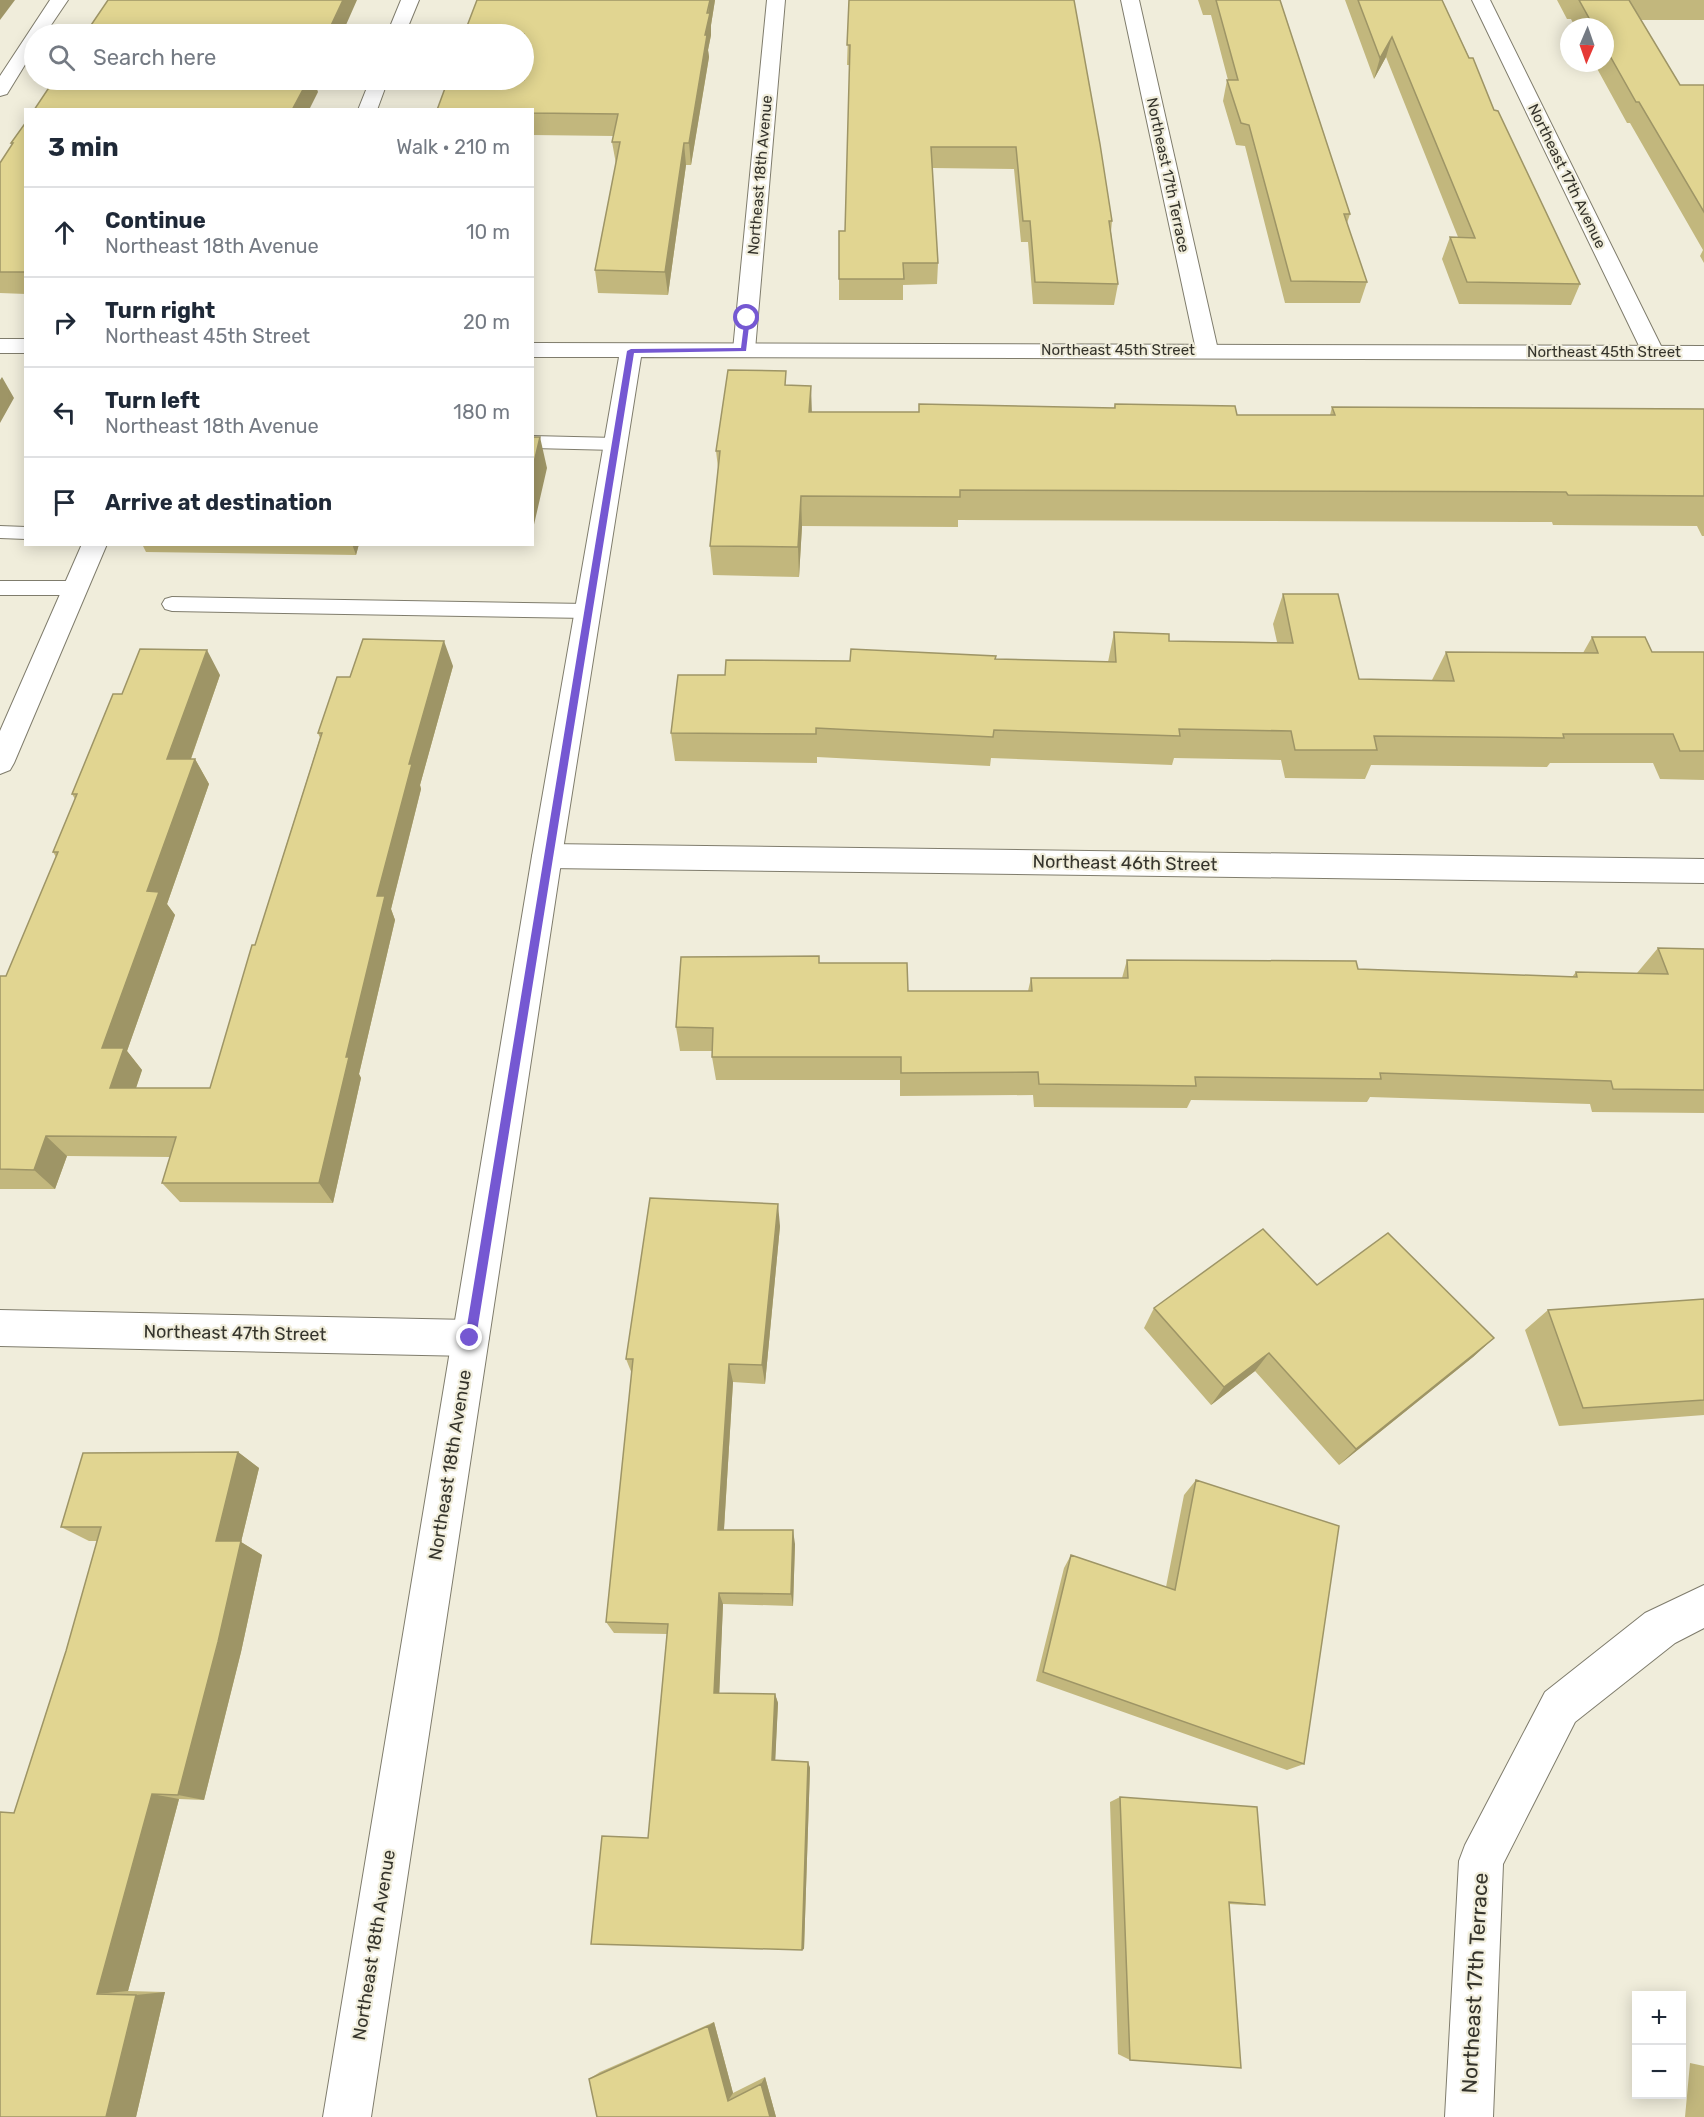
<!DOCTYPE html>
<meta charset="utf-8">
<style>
body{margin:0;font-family:Rubik,sans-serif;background:#f2f2f3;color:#1f2937}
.controls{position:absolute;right:18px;bottom:18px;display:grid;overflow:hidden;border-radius:0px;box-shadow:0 3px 15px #0003}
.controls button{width:54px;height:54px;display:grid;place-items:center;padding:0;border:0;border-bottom:2px solid #e0e1e3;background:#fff;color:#1f2937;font:30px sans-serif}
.compass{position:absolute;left:1560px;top:18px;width:54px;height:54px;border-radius:50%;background:#fff;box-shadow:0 3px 15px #0003;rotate:182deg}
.stop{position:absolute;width:18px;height:18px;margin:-14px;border:4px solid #7558d2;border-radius:50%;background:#fff}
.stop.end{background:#7558d2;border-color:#fff;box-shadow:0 2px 6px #0008}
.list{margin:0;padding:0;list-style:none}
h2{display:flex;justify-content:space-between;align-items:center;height:78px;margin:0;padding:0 24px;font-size:26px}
h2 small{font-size:20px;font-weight:400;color:#747a83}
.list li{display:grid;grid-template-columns:39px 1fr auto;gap:18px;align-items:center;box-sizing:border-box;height:90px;padding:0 24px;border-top:2px solid #e0e1e3}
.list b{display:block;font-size:22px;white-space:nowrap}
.list p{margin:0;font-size:20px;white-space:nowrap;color:#747a83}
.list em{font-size:20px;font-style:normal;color:#747a83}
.icon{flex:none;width:33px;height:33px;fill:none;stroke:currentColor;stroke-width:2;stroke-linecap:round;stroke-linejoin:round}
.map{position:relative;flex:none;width:1704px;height:2117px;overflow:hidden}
.search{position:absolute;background:#fff;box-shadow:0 3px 15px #0003;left:24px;top:24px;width:510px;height:66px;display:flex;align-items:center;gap:15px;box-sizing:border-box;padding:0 21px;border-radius:33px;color:#747a83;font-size:22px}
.panel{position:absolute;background:#fff;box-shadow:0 3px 15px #0003;left:24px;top:108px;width:510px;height:438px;border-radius:0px}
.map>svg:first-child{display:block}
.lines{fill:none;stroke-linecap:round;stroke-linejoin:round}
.lane-casing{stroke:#7f7c6c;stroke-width:2}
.street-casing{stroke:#7f7c6c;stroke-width:2}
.secondary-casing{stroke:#7f7c6c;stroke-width:2}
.lane{fill:#fff;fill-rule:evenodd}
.street{fill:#fff;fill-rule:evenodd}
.secondary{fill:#fff;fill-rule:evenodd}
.wall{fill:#c2b77d}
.shaded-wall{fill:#9e9566}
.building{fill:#e1d591;stroke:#9e9566;stroke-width:1.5}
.route{fill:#7558d2}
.labels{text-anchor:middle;stroke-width:4.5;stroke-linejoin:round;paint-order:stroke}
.far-street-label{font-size:15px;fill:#35342c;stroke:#f0eddb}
.street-label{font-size:18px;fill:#35342c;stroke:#f0eddb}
.near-street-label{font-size:21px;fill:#35342c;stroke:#f0eddb}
</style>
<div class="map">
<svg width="1704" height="2117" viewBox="0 0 1704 2117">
<rect width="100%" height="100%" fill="#f0eddb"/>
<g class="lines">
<g class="lane-casing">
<path id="lane" d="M532 436 616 438 623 440 625 444 623 448 616 450 532 448Z
M0 526 26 527V539L0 538Z
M0 581H76L83 583 86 588 83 593 76 595H0Z
M172 597 588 604 595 606 598 611 595 616 588 618 172 611 165 609 162 604 165 599Z"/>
</g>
<g class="street-casing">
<path id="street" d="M50 0H68L45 34H34V50L7 94 0 96V76Z
M401 0H419L405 34H387Z
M767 0H785L755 350 752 355 744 357 736 355 733 350Z
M1121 0H1139L1218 350 1215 355 1207 357 1199 355 1196 350Z
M1472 0H1490L1664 352 1661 357 1653 359 1645 357 1642 352Z
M370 80H388L377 110H358Z
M82 544H107L14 763 10 770 0 774V731Z
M547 844 1704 859V883L547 868 536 864 532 856 536 848Z
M0 1310 470 1320 483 1325 489 1338 483 1351 470 1356 0 1346Z
M1704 1585V1628L1675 1643 1575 1722 1503 1864 1493 2117H1445L1459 1861 1465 1845 1545 1692 1645 1613Z"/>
</g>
<g class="secondary-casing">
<path id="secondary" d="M0 339H26V353H0Z
M532 343 1704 346V360L641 357 562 856 371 2117H323L532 856 619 357H532Z"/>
</g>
<use href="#lane" class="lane"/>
<use href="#street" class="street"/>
<use href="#secondary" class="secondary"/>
</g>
<path class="wall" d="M477 0H715L711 25V35L708 50 709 57 691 165H686L668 295 598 293 595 270 616 164 612 142 614 136 532 135V110Z
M849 0 1112 221 1111 232 1118 284 1114 305 1033 304 1028 242H1021L1014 169 932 168 938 263 937 284 903 285V300H839V231H845L850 65H847Z
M1198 0H1280L1350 214 1347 223 1367 282 1360 303H1285L1245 146 1236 145 1223 101 1227 80H1228L1211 15H1203Z
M1345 0H1442L1494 110 1580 284 1571 305 1459 304 1442 259 1450 237H1458L1386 57 1374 79Z
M1557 0H1704V20H1641L1680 85H1704V263L1700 256 1703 250 1630 123H1627L1594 63H1605V27H1575L1571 19H1567Z
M26 122V294L0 293V163L12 145 11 143Z
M787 385 812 412H918L1114 408 1115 404 1237 415H1330L1332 407 1704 409V536H1702L1697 526 1553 525 1552 522 958 520V527L802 526 799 577 713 575 710 546 718 468 716 451Z
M142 544H359L356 555 146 552Z
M1283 594 1359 679 1432 680 1446 652 1583 653 1592 637 1652 652H1704V780L1660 779 1653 763H1550L1547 767 1371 765 1365 779 1285 778 1281 760 1174 758 1172 765 991 758 990 766 817 757V763L675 761 671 733 725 675 850 661 995 659 1108 662 1114 632 1169 641 1277 642 1273 624Z
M453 666 420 785 421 789 391 909 395 920 359 1074 361 1078 333 1203 180 1202 162 1183 170 1157 67 1156 55 1189H0V976H6L56 857 53 852 75 799 72 794 122 694 220 675 191 759H195L209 784 167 904 175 915 127 1051 142 1070 136 1088H210L320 738 318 733 350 677Z
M1658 948 1704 949V1113L1592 1112 1590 1104 1370 1097 1367 1102 1191 1100 1187 1108 1034 1107 1033 1095 900 1096V1080H716L712 1057V1051H680L676 1027 819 963 908 991H1028L1031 978H1122L1127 960 1358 969 1572 977 1576 972 1637 973Z
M780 1226 765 1384 733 1382 724 1530 795 1544 793 1606 723 1604 719 1693 775 1694 778 1703 775 1760 808 1762 810 1768 804 1949 648 1838 667 1634 614 1633 606 1622 632 1374 626 1359Z
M1317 1285 1494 1338 1473 1357 1339 1465 1255 1371 1211 1405 1144 1328 1154 1308Z
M1704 1299V1415L1559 1426 1525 1330 1548 1310Z
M238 1452 259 1468 241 1542 262 1555 241 1652 204 1800 179 1799 128 1991 165 1992 136 2117 14 1813 66 1651 97 1541H89L61 1527Z
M1196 1480 1304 1764 1287 1770 1036 1681 1064 1568 1071 1555 1166 1587 1184 1495Z
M1120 1797 1265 1905H1248L1229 1904 1130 2060 1118 2054 1110 1802Z
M714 2022 733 2093 765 2077 776 2117H597L589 2079 600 2072Z
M1690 2063 1704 2066V2117H1685Z"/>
<path class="shaded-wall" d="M0 0H15L0 20Z
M343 0H357L342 34H327Z
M710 0H715L711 25V35L708 50 709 57 691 165 689 143Z
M1392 37 1386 57 1374 79 1380 58Z
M308 80H322L317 89 318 92 309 110H292Z
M684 143 686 165 668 295 665 272Z
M2 377 14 398 0 423V380Z
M811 386 812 415 809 412Z
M540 437 547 468 533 529 532 471Z
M801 496 802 526 799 577 798 547Z
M352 544H359L356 555Z
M444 641 453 666 420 785 421 789 391 909 395 920 359 1074 361 1078 333 1203 319 1183 377 896 409 764Z
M207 650 220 675 182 784 167 759Z
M195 759 209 784 167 904 175 915 127 1051 142 1070 129 1109 110 1088 102 1048 147 891Z
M46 1136 67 1156 55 1189 34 1170Z
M778 1204 780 1226 765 1384 762 1365Z
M1494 1338 1473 1357 1339 1465 1356 1449Z
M1269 1353 1255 1371 1211 1405 1224 1387Z
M729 1364 733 1382 723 1544 718 1530Z
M238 1452 259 1468 241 1542 262 1555 241 1652 204 1800 178 1795 216 1541Z
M793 1530 795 1544 793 1606 791 1594Z
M719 1593 723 1604 719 1701 714 1693Z
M775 1694 778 1703 775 1766 772 1760Z
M808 1762 810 1768 804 1949 802 1950Z
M152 1794 179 1799 128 1991 97 1994Z
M165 1992 136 2117H106L136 1995Z
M714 2022 733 2093 728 2101 708 2026Z
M765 2077 776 2117H770L761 2084Z"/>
<path class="building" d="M108 0H343L327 34H85Z
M477 0H710L707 13H710L705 35H707L689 143H684L665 272 595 270 620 142H612L618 114 532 113V110H437L448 80H524V34H464Z
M849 0H1074L1100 144 1112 221H1109L1118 284 1035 282 1030 221H1023L1016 147H931L938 263H903L904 279H839V231H845L850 45H847Z
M1216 0H1280L1350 214H1344L1367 282 1291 281 1249 125 1241 123 1227 80H1238Z
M1358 0H1442L1469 58H1473L1494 110 1498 111 1580 284 1467 282 1450 237 1475 238 1392 37 1380 58Z
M1579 0H1629L1680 85H1704V212L1639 102H1636L1605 47V27H1594Z
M54 80H308L292 110H34Z
M26 122V272H0V163L13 143H11Z
M728 370 786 371 785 385 811 386 809 412H919V404L1115 408V404L1235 406 1237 415H1335L1332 407 1704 409V496L1568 495 1566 492 960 490V497L801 496 798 547 710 546 720 451H716Z
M532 437H540L532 471Z
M1283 594H1338L1359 679 1454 681 1446 652 1598 653 1592 637H1645L1652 652H1704V751H1680L1673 734H1563L1564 738 1374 736 1377 750H1295L1291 731 1179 729 1180 736 994 730 993 737 816 728V734L671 733 678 675H725L726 660 850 661 851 649 996 656 995 659 1116 662 1114 632 1169 634V641L1293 643Z
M363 639 444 641 409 764H412L377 896H385L346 1057H349L319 1183H162L176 1137 46 1136 34 1170 0 1169V976H6L58 852H53L77 794H72L113 694H122L140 649 207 650 167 759H195L147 891 159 892 102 1048H124L110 1088H210L252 945H255L322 733H318L337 677H350Z
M1658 948 1704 949V1090L1613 1089 1611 1081 1380 1073 1381 1079 1195 1077 1196 1086 1039 1084 1038 1072 901 1073V1057H712L713 1028 676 1027 681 957 819 956V963H907L908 991H1032L1031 978H1128L1127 960 1356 961 1358 969 1577 977 1576 972 1668 974Z
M650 1198 778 1204 762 1365 729 1364 718 1530H793L791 1594 719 1593 714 1693 775 1694 772 1760 808 1762 802 1950 591 1944 602 1836 648 1838 668 1624 606 1622 633 1359H626Z
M1263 1229 1317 1285 1388 1233 1494 1338 1356 1449 1269 1353 1224 1387 1154 1308Z
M1704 1299V1400L1583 1408 1548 1310Z
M238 1452 216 1541H241L218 1642 178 1795 152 1794 97 1994 136 1995 106 2117H0V1812L14 1813 66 1651 101 1527H61L83 1453Z
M1196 1480 1339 1526 1304 1764 1043 1672 1071 1555 1175 1590Z
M1120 1797 1257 1807 1265 1905 1229 1902 1241 2068 1130 2060Z
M708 2026 728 2101 761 2084 770 2117H597L589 2079Z"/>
<path class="route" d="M745 316 750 318 746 351 634 353 476 1338 470 1343 465 1338 627 351 631 349 741 348Z"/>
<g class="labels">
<g class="far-street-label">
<text transform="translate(760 175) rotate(-85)" y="5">Northeast 18th Avenue</text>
<text transform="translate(1168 175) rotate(78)" y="5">Northeast 17th Terrace</text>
<text transform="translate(1567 176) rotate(64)" y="5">Northeast 17th Avenue</text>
<text x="1118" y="355">Northeast 45th Street</text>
<text x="1604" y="357">Northeast 45th Street</text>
</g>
<g class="street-label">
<text transform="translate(1125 863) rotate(1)" y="6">Northeast 46th Street</text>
<text transform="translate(235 1333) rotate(1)" y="6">Northeast 47th Street</text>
<text transform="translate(450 1465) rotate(-81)" y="6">Northeast 18th Avenue</text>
<text transform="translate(374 1945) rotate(-81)" y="6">Northeast 18th Avenue</text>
</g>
<g class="near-street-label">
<text transform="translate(1475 1983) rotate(-87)" y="7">Northeast 17th Terrace</text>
</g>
</g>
</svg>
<div class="controls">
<button>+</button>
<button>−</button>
</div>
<svg class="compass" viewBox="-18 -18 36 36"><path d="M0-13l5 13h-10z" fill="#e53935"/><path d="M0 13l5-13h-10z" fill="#747a83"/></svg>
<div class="stop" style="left:747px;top:318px"></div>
<div class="stop end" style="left:470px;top:1338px"></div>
<div class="search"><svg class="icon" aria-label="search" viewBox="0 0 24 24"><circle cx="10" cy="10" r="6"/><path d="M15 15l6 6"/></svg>Search here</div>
<section class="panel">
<h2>3 min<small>Walk · 210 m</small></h2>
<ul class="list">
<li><svg class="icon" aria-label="ahead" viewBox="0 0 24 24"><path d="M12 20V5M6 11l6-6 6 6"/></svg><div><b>Continue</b><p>Northeast 18th Avenue</p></div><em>10 m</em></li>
<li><svg class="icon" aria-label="right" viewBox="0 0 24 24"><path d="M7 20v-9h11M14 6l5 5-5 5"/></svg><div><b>Turn right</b><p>Northeast 45th Street</p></div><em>20 m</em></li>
<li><svg class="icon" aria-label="left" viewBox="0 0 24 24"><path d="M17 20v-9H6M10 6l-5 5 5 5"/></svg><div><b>Turn left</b><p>Northeast 18th Avenue</p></div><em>180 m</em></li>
<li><svg class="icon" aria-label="arrive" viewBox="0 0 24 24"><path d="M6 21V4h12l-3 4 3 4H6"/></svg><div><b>Arrive at destination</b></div></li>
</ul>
</section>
</div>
